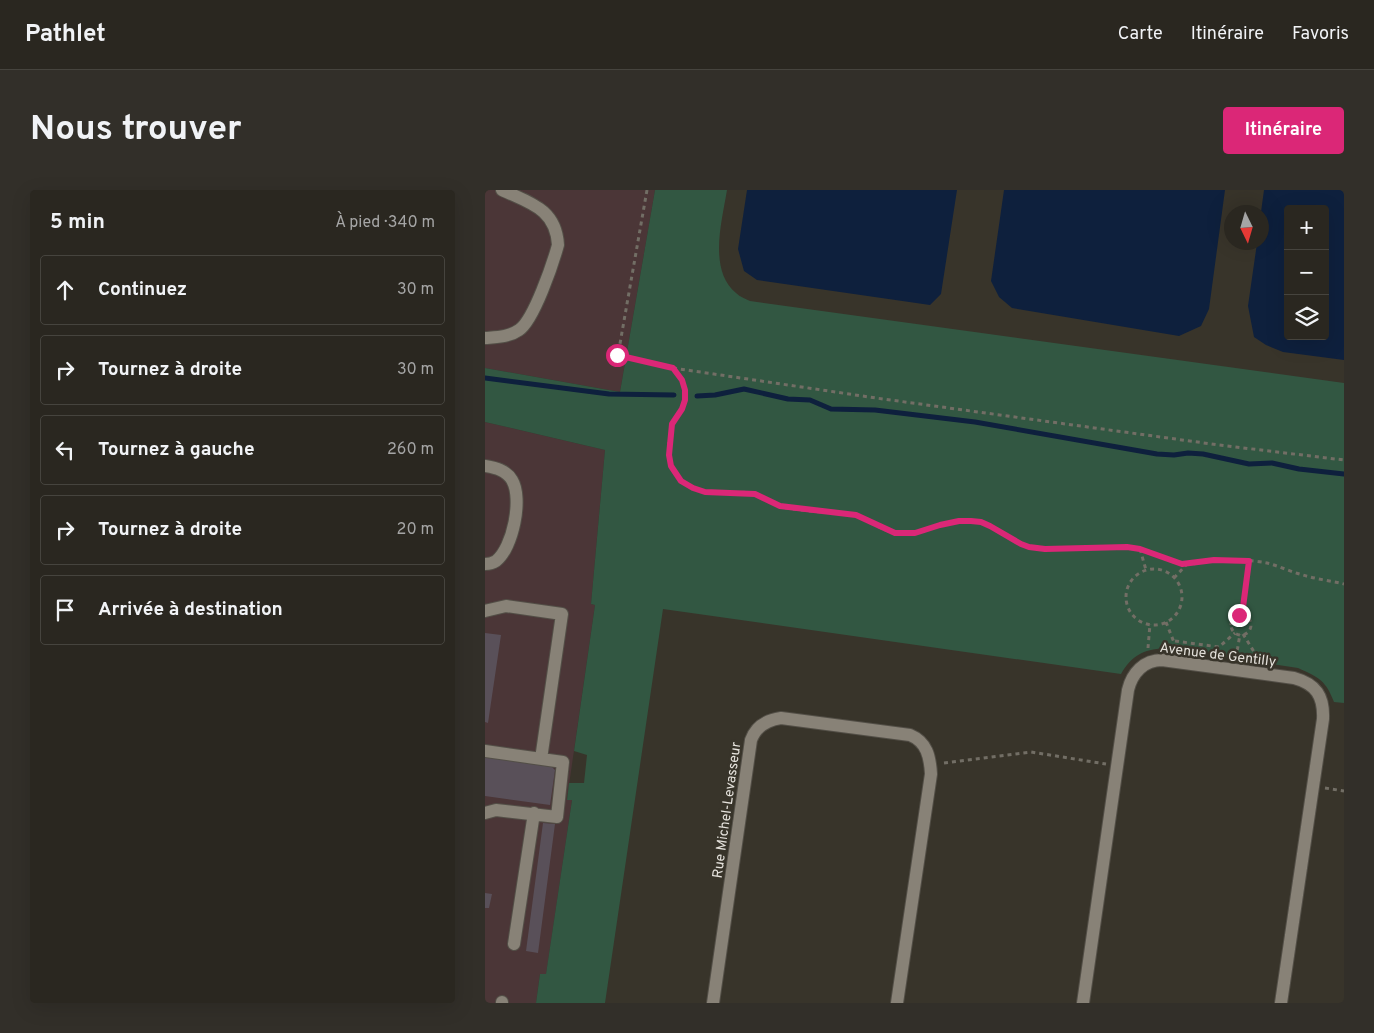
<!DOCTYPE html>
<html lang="fr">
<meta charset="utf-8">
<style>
body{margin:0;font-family:Overpass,sans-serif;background:#322f29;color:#f1f3f6}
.controls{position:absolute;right:15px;top:15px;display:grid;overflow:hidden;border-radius:5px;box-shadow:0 5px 20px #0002}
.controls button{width:45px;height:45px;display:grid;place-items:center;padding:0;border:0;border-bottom:1px solid #46443e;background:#2a2720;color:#f1f3f6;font:25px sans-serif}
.compass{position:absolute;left:739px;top:15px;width:45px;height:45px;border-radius:50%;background:#2a2720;box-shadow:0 5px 20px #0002;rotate:175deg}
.stop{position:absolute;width:15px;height:15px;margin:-11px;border:4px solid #db2777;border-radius:50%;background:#fff}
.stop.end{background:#db2777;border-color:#fff;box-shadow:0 1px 5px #0008}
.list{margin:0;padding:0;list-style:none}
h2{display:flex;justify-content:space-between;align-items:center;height:65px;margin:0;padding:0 20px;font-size:21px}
h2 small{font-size:16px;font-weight:400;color:#a5a5a5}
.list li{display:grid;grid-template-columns:32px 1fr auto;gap:15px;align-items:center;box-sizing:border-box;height:70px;margin:0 10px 10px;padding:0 10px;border:1px solid #46443e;border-radius:5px}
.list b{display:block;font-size:19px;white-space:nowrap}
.list em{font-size:16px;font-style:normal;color:#a5a5a5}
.icon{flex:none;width:28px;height:28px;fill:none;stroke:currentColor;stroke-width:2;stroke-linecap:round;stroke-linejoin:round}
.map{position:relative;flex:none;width:859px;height:813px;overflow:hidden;border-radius:5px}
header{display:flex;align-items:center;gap:30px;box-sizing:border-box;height:70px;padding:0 25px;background:#2a2720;border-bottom:1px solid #46443e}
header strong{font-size:24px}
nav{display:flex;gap:28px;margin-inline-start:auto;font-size:18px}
.intro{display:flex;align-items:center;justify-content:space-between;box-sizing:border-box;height:120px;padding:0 30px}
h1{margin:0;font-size:35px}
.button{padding:12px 22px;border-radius:5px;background:#db2777;color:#fff;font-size:18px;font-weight:700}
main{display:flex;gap:30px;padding:0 30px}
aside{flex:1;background:#2a2720;border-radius:5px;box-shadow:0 5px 20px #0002}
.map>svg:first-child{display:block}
.industrial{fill:#4b3637}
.green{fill:#325742}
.water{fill:#0e203d;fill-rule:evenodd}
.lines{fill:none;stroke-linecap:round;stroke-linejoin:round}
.stream{stroke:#0e203d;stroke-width:5}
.building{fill:#595059}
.minor-casing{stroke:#534f47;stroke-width:14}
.path{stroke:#726e65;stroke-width:3;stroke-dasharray:4 4;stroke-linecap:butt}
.minor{stroke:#888277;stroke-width:12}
.route{stroke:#db2777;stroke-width:6}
.labels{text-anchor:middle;stroke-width:5;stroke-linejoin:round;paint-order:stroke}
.street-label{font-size:14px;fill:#e5e2dc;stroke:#38342a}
</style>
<header>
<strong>Pathlet</strong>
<nav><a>Carte</a><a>Itinéraire</a><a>Favoris</a></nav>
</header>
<div class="intro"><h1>Nous trouver</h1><a class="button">Itinéraire</a></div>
<main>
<aside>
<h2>5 min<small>À pied · 340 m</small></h2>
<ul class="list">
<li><svg class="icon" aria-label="ahead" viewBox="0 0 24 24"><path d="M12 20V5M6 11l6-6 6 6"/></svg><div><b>Continuez</b></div><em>30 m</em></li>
<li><svg class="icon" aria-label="right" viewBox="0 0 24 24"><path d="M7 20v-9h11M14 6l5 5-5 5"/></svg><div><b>Tournez à droite</b></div><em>30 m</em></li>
<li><svg class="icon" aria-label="left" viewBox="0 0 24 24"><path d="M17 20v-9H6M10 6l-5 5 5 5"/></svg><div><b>Tournez à gauche</b></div><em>260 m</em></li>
<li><svg class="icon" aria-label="right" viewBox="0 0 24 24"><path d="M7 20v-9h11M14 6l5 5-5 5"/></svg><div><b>Tournez à droite</b></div><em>20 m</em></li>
<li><svg class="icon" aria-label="arrive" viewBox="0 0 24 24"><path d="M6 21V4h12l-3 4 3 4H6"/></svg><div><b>Arrivée à destination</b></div></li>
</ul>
</aside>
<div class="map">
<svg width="859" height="813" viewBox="0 0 859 813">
<rect width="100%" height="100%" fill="#38342a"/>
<path class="industrial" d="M0 0H170L135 202 0 178Z
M0 232 120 260 106 414 110 415 82 609 87 610 61 785 55 784 51 813H0Z"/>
<path class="green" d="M170 0H242C237 31 223 80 251 103 255 107 261 109 265 111L859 193V513L849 512C841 491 834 487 813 478L679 458C658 460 647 465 636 484L178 419 120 813H51L55 784H61L87 610H82L84 593H99L102 565 89 561 110 415 106 414 120 260 0 232V178L135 202Z"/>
<path class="water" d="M262 0H472L456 104 445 115 272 90 259 81 253 59Z
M519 0H740L724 119 716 136 694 146 527 118 514 107 506 91Z
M779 0H859V170L798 162 781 155 769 147 763 116 772 53 776 52V22ZM803 19H840V146H803Z"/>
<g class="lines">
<path class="stream" d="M0 188 124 204 189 205
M212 206 230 205 259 199 303 209 325 210 346 219 390 220 490 232 672 264 689 265 703 263 718 264 764 274 787 273 814 279 859 284"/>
</g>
<path class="building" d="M0 443 16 445 3 533 0 532Z
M0 567 67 577 70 580 65 615 0 606Z
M58 633 70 634 53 763 41 761Z
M0 703 7 704 4 718H0Z"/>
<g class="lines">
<g class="minor-casing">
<path id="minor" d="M0 148C12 147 24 147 34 140 49 130 68 73 73 55 71 19 45 13 17 0
M0 276C11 278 21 280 27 290 38 308 28 358 11 371 8 373 4 374 0 374
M0 421 21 416 77 424 56 569
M0 561 78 572 72 627 11 620 0 623
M29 754 49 623
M17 813V812
M228 813 266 550C271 536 282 530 296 528L425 545C442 552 445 567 446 584L412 813
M598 813 643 500C647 483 659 470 677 470L809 488C831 494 839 506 838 529L796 813"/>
</g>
<path class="path" d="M162 0 133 165 188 178 391 208 734 255 859 270
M188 179C199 192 205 203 196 220 194 226 188 230 187 236 176 276 192 302 234 303 245 304 258 301 268 303 278 306 286 314 296 317 320 322 347 322 371 325 384 330 396 340 409 343 424 347 439 339 454 335 467 332 481 330 495 332 514 336 527 354 546 357 577 363 609 355 641 357 662 358 679 372 699 374 709 375 719 371 729 370 745 369 767 370 782 373 794 376 806 382 818 385 831 389 846 391 859 394
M655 359 661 380
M641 407a28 28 0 1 1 56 0a28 28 0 1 1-56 0Z
M689 388 702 374
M757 425 764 371
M746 435a10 10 0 1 1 20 0a10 10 0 1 1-20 0Z
M681 432 692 460
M758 444 771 465 772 471
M690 451 734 457 750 443
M663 458 665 434
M751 468 755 444
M459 573 546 562 621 574
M840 598 859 601"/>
<use href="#minor" class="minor"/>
</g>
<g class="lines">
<path class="route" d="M132 165 188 178 197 190 200 200V210L197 219 187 234 184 265 186 276 196 291 208 298 220 302 270 304 295 316 371 325 410 343H430L455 335 474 331H486L496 332 505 336 536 354 544 357 560 359 642 357 655 359 697 374 729 370 764 371 757 425H754"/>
</g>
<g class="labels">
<g class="street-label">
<text transform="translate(733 464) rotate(7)" y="5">Avenue de Gentilly</text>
<text transform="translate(241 620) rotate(-82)" y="5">Rue Michel-Levasseur</text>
</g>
</g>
</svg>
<div class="controls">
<button>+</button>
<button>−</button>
<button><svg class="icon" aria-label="layers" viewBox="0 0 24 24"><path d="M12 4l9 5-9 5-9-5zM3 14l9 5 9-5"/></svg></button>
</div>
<svg class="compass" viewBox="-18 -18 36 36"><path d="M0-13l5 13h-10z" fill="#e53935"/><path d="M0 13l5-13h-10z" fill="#a5a5a5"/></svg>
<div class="stop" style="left:132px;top:165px"></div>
<div class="stop end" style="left:754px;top:425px"></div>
</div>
</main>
